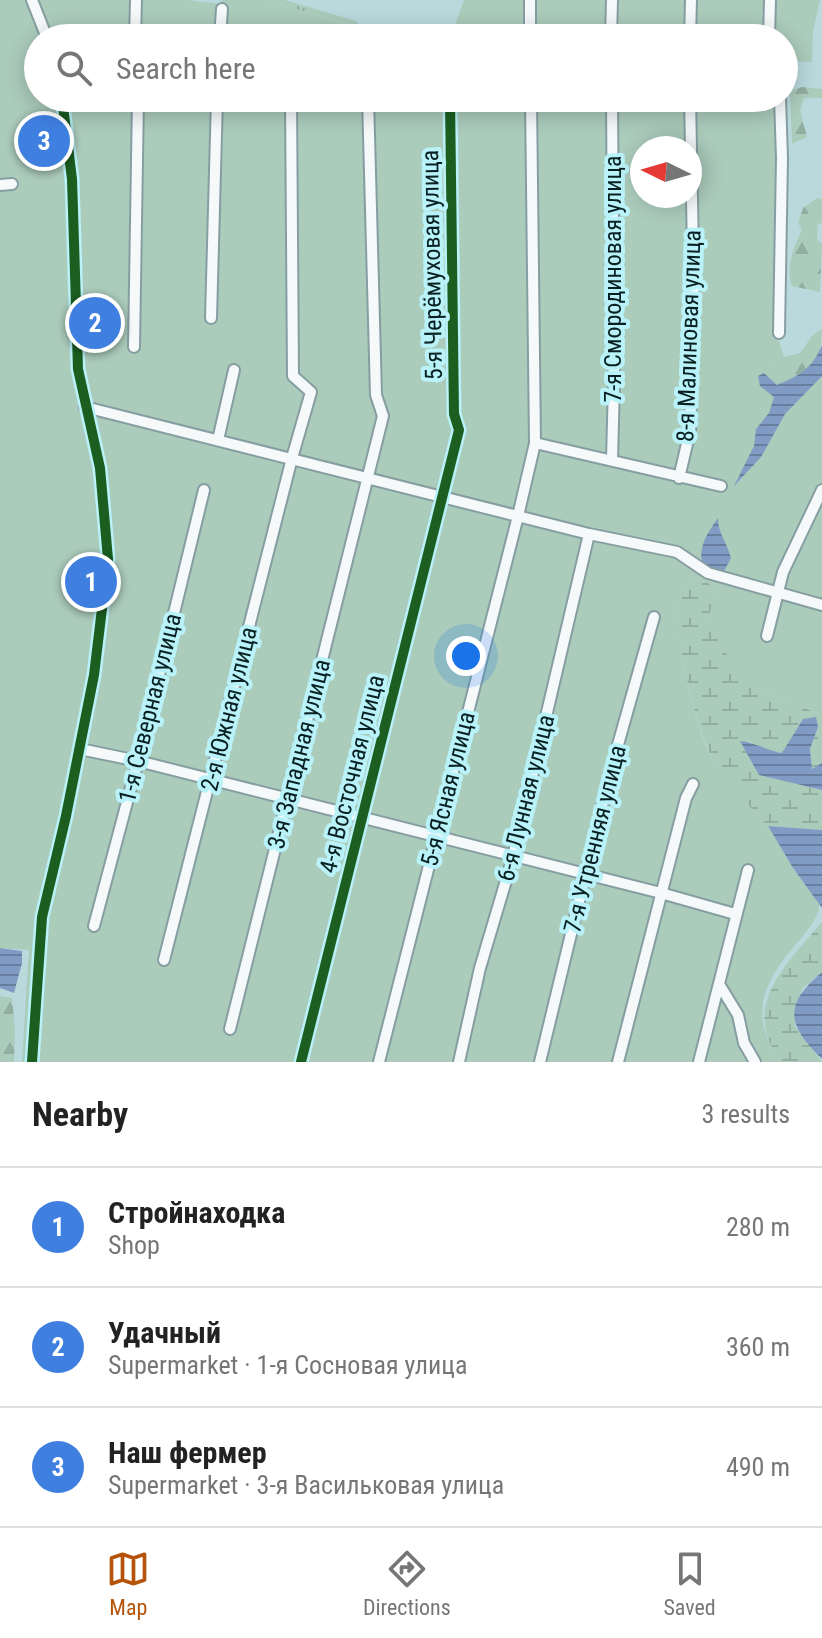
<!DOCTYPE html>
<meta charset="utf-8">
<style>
body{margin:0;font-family:"Roboto Condensed",sans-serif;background:#f2f2f2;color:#222}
.compass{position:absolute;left:630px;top:136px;width:72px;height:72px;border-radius:50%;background:#fff;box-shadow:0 4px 20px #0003;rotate:275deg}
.you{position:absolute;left:466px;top:656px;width:28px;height:28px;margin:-20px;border:6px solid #fff;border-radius:50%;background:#1a73e8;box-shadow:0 0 0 12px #1a73e833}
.badge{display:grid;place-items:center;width:52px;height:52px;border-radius:50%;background:#b45309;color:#fff;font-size:26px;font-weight:700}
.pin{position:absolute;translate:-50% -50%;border:4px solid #fff;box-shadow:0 2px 8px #0006}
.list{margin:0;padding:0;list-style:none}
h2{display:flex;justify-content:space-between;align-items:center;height:104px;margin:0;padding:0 32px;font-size:34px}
h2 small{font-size:26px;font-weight:400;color:#767676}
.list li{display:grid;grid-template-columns:52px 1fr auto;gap:24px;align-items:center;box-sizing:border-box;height:120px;padding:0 32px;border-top:2px solid #e0e0e0}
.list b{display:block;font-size:30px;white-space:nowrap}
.list p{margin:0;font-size:26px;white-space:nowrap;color:#767676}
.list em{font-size:26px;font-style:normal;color:#767676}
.icon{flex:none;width:44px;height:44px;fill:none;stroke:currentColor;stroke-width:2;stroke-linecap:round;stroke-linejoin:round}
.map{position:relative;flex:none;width:822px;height:1062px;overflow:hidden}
.search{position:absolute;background:#fff;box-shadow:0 4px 20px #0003;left:24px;right:24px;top:24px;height:88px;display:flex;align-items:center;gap:20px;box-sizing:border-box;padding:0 28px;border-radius:44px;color:#767676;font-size:30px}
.sheet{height:464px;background:#fff}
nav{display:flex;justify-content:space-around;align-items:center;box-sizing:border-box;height:112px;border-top:2px solid #e0e0e0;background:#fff;font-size:22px;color:#767676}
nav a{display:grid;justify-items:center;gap:4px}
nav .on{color:#b45309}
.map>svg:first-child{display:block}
.grass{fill:url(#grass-tufts)}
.forest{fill:url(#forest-firs)}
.wetland{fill:url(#wetland-marsh)}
.garden{fill:#abcbbb;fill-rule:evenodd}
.water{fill:url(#water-rules)}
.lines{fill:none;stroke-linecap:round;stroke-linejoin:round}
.street-casing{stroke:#869ea2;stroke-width:14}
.street{stroke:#f5f9fa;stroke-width:10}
.cycleway-casing{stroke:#b9f2f8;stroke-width:15}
.cycleway{stroke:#1b5e20;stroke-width:10}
.labels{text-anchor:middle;stroke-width:8;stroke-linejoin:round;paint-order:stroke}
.street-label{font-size:24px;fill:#092022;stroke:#b9f2f8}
</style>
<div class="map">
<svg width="822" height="1062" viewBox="0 0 822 1062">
<defs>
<pattern id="grass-tufts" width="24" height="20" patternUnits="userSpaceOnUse" patternTransform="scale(2)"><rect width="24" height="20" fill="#abcbbb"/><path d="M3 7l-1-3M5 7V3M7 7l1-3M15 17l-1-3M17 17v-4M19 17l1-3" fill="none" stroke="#92aea0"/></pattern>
<pattern id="forest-firs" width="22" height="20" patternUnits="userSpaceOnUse" patternTransform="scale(2)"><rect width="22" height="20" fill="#abcbbb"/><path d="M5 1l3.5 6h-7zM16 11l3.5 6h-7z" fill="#92aea0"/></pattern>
<pattern id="wetland-marsh" width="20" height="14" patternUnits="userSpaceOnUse" patternTransform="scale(2)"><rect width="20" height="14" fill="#abcbbb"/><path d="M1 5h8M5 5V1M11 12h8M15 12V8" fill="none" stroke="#92aea0"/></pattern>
<pattern id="water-rules" width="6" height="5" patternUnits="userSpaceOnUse" patternTransform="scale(2)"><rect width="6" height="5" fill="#809bc4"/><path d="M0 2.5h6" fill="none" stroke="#677e9f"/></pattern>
</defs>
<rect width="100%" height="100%" fill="#bad9dd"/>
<path class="grass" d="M264 0H285L356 21 361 28Z"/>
<path class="forest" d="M802 87 822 89V98H804L800 110 807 137 792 144 790 95 793 90Z
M817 198 822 199V222L818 225 817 239 822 244 820 292 792 286C785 267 794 246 802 230L798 223 803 208Z
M822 329C822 363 808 372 777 385L764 373 784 357 800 353 812 336Z
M0 996 12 998 15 1028 14 1062H0Z"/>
<path class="wetland" d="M692 578 708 583 717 590 708 621 758 688 822 715V763L812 769 810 749 818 727 803 719 783 753 761 749 749 741 759 775 822 790V830L768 826C749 808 728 789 716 766 696 729 670 632 681 592 683 586 688 583 692 578Z
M822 922V972L802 989 795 1026 822 1062H781C739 1006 786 965 822 922Z"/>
<path class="garden" d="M0 0H188L221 4 222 0H264L393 38H38V98H776L775 329 784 357 764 373 777 385C801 375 813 368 822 345V715L758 688 722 649V642L708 621 717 590 708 583 692 578C688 583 683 586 681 592 670 630 696 734 717 768 731 791 753 807 769 828 778 841 785 856 794 870 802 881 812 892 819 904 822 938 722 984 781 1062H22L29 950 0 948ZM642 148H690V196H642Z
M464 0H820L813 31 812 62 784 61V38H446L455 25Z"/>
<path class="water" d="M822 345V376L785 414 761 457 734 486 754 446 756 429 769 413 774 397 760 386 758 376 764 373 777 385C801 375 813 367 822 345Z
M718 518C718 534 727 542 731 558L723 573 703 565C697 548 708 532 718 518Z
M816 717 818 727 810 749 812 769 822 763V790L759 775 740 741C753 742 767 750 782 753L803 719Z
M768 826 822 830V908L793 868Z
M0 948 22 951V963L14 993 0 988Z
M822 972V1059C787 1025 783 1005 822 972Z"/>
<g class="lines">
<g class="street-casing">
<path id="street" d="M32 0 47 38
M530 0V38
M135 38 136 0
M220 38 222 9
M611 38 612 0
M690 38 691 0
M769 38 770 0
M612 98 614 383 612 460
M0 185 12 184
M211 318 217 98
M779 333 782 158 780 98
M134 347 138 98
M85 407 589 534 677 552 708 573 822 605
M218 440 234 370
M535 443 721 486
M679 478 690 431 694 303 690 98
M767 636 783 572 822 490
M80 749 138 761 661 893 735 914
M94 926 138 761 204 490
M164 960 292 458 311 392 293 376 291 98
M719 984 738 1015 744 1043 755 1062
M230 1029 383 416 376 395 368 98
M32 1062 42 917 66 816 94 675 108 559 100 468 78 369 72 179 62 98
M301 1062 459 430 454 414 450 98
M379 1062 518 516 535 443 531 98
M459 1062 480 968 513 857 589 534
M540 1062 610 773 654 617
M618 1062 686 798 693 784
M699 1062 748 870"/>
</g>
<use href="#street" class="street"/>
<g class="cycleway-casing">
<path id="cycleway" d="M32 1062 42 917 66 816 94 675 108 559 100 468 78 369 72 179 62 98
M301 1062 459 430 454 414 450 98"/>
</g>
<use href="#cycleway" class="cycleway"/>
</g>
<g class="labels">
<g class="street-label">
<text transform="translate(432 265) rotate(-91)" y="8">5-я Черёмуховая улица</text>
<text transform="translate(613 279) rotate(-90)" y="8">7-я Смородиновая улица</text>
<text transform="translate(689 336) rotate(-88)" y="8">8-я Малиновая улица</text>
<text transform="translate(150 708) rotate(-76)" y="8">1-я Северная улица</text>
<text transform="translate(229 709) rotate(-76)" y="8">2-я Южная улица</text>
<text transform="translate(299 754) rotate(-76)" y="8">3-я Западная улица</text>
<text transform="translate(352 774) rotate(-76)" y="8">4-я Восточная улица</text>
<text transform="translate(448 789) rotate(-76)" y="8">5-я Ясная улица</text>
<text transform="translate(526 798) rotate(-76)" y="8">6-я Лунная улица</text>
<text transform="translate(595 839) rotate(-76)" y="8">7-я Утренняя улица</text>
</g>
</g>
</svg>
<svg class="compass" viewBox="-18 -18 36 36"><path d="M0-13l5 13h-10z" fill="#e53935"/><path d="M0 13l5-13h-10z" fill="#767676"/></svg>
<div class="you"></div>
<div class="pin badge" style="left:91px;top:582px;background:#3f7fe0">1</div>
<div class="pin badge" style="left:95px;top:323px;background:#3f7fe0">2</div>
<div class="pin badge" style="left:44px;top:141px;background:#3f7fe0">3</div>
<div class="search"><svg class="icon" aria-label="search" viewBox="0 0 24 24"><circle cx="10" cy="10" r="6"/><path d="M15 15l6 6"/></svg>Search here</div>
</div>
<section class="sheet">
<h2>Nearby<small>3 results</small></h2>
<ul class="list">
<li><span class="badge" style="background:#3f7fe0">1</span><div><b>Стройнаходка</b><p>Shop</p></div><em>280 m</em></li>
<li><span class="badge" style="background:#3f7fe0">2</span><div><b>Удачный</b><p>Supermarket · 1-я Сосновая улица</p></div><em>360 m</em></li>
<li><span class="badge" style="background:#3f7fe0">3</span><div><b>Наш фермер</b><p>Supermarket · 3-я Васильковая улица</p></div><em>490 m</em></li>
</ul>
</section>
<nav>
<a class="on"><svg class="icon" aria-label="map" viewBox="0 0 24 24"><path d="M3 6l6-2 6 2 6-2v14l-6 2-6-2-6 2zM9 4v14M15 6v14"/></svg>Map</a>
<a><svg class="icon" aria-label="directions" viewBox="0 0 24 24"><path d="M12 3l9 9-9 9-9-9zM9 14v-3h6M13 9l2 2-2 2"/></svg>Directions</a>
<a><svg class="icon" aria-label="saved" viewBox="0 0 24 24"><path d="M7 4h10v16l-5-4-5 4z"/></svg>Saved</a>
</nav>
